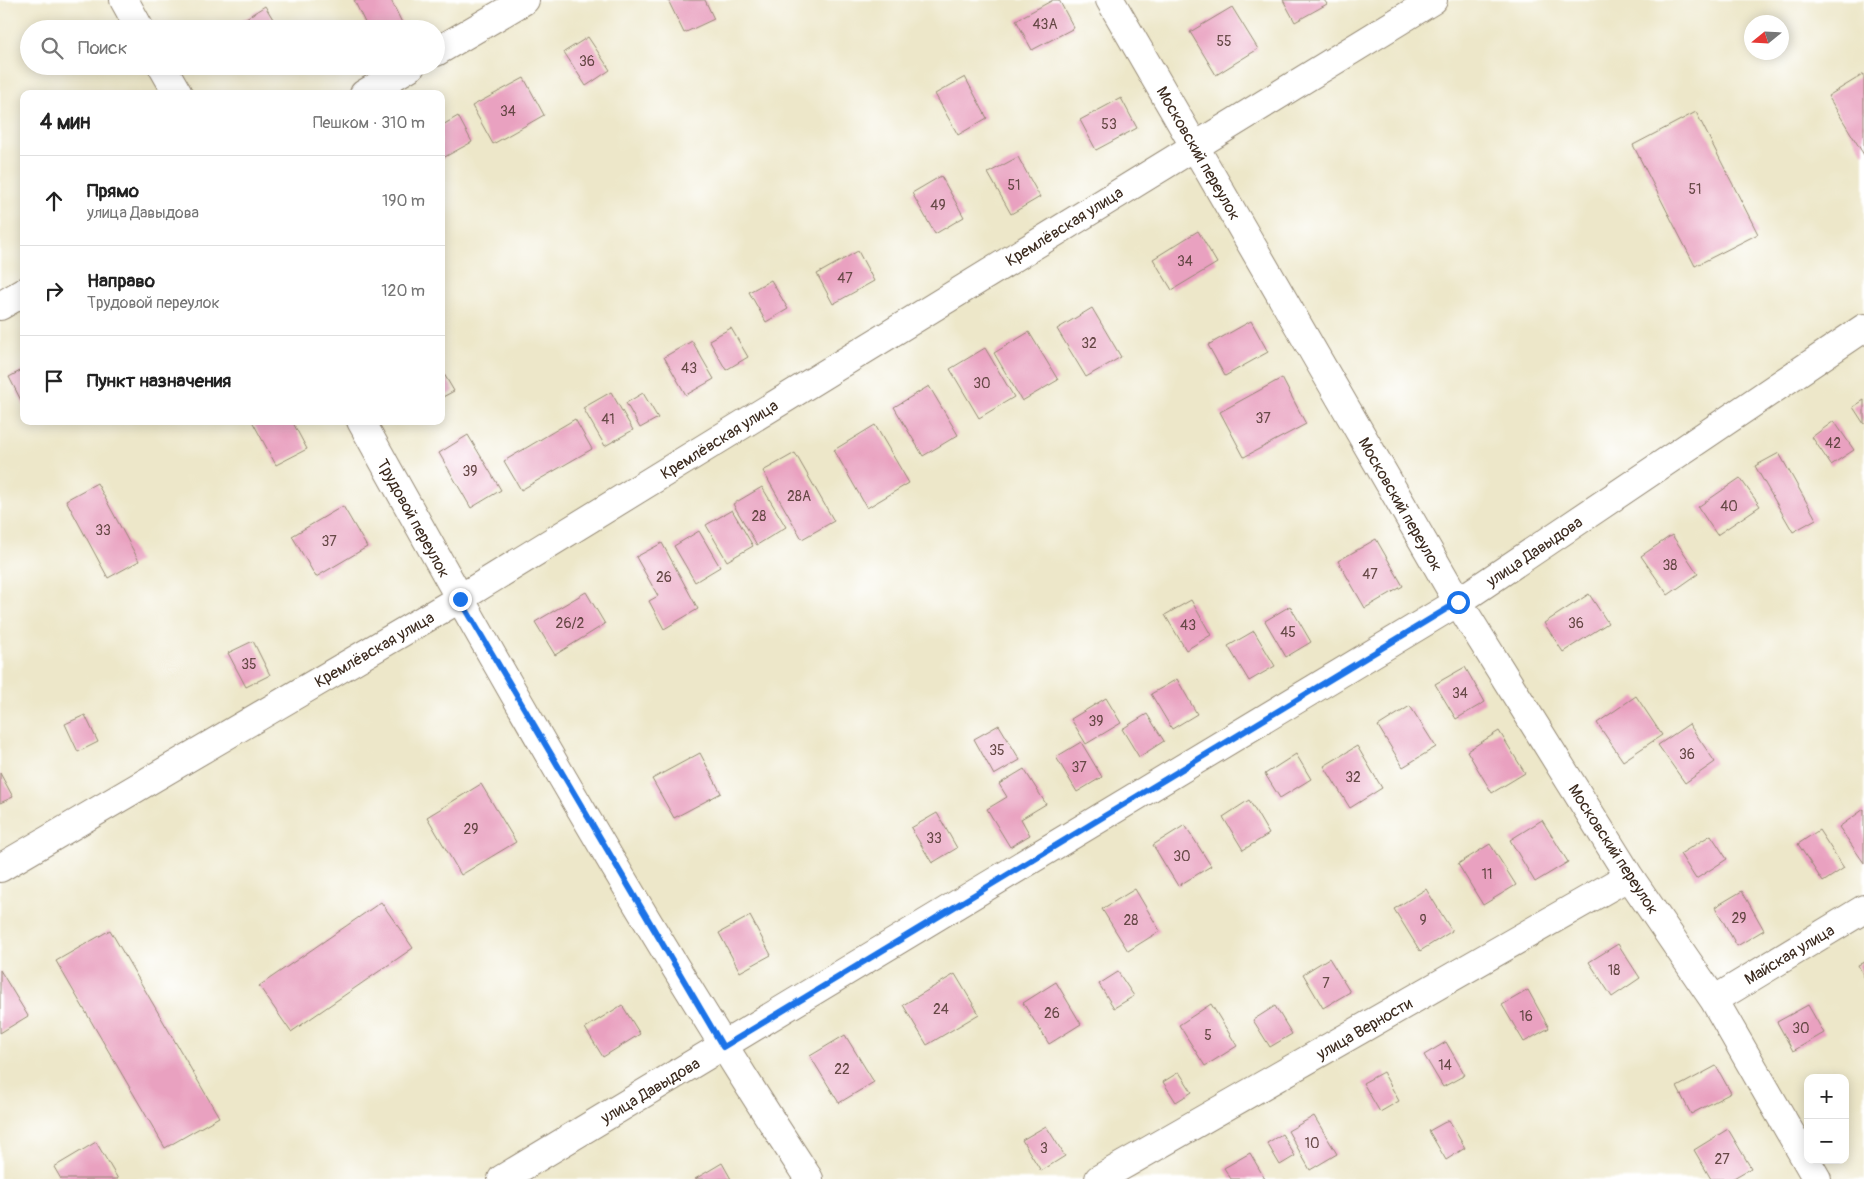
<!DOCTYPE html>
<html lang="ru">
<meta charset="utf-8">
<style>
body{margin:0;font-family:Pangolin,sans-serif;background:#f2f2f2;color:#222}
.controls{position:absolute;right:15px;bottom:15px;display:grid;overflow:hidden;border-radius:10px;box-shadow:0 2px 12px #0003}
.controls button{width:45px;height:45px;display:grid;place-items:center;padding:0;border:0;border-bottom:1px solid #e0e0e0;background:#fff;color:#222;font:25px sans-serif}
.compass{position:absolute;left:1744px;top:15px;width:45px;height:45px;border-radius:50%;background:#fff;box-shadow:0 2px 12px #0003;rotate:252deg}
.stop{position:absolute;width:15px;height:15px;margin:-11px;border:4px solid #1a73e8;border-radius:50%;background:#fff}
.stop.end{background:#1a73e8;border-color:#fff;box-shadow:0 1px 5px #0008}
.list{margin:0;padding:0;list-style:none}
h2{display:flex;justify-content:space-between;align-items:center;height:65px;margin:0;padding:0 20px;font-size:21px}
h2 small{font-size:16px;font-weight:400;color:#767676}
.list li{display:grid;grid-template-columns:32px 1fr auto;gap:15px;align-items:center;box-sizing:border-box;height:90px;padding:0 20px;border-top:1px solid #e0e0e0}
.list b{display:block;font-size:19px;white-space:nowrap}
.list p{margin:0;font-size:16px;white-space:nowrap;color:#767676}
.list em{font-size:16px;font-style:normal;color:#767676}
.icon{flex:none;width:28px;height:28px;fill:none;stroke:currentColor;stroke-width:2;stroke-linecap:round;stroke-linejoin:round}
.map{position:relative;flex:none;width:1864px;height:1179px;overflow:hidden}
.search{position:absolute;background:#fff;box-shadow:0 2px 12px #0003;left:20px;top:20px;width:425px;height:55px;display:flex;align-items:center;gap:12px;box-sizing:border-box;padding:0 18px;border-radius:28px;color:#767676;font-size:19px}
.panel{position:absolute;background:#fff;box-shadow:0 2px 12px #0003;left:20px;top:90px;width:425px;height:335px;border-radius:10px}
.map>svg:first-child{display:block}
.building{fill:#e9a1c0}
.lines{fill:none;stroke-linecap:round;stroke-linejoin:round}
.minor-casing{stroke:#948874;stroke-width:30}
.minor{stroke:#fff;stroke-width:28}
.route{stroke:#1a73e8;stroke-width:6}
.labels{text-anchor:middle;stroke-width:5;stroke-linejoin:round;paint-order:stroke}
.number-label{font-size:14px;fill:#664846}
.street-label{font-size:16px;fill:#3b2a1e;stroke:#fff}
</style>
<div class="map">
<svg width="1864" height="1179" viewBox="0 0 1864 1179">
<rect width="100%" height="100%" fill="#fff"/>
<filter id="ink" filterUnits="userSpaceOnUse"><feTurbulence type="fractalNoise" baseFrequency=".02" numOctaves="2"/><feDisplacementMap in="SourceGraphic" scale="10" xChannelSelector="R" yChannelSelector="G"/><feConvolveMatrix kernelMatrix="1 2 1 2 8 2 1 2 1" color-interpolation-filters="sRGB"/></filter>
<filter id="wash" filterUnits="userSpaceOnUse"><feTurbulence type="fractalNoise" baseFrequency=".0096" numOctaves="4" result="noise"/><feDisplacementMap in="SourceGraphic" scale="20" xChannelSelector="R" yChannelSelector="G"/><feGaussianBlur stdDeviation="1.12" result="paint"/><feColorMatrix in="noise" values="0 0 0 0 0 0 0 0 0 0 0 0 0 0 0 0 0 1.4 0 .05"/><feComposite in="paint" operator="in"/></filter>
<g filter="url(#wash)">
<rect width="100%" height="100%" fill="#ede7c9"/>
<g id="blocks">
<path class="building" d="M354 0H391L404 27 399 29H368Z
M668 0H705L714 19 684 33Z
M1053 0H1059L1074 28 1032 50 1016 20Z
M1283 0H1324L1327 4 1295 22Z
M265 6 279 29H229Z
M1232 7 1258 49 1216 75 1190 32Z
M64 22 68 29H52Z
M588 37 610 70 586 86 564 52Z
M1864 74V155L1828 96Z
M965 77 987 118 958 135 935 94Z
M524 78 544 115 493 144 472 106Z
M1121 98 1137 128 1096 150 1080 120Z
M1696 112 1758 234 1695 266 1633 145Z
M458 116 472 142 441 159V126Z
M1018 157 1040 197 1011 214 988 173Z
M941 176 964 217 935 234 912 193Z
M1198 231 1217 263 1172 290 1153 259Z
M858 251 874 281 833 304 817 274Z
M771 280 788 309 766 322 749 292Z
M1092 308 1121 357 1086 377 1057 329Z
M1251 321 1268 352 1225 376 1208 345Z
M731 328 748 357 726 370 709 340Z
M1029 332 1058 380 1022 401 994 353Z
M692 341 714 379 686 395 664 357Z
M985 348 1014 397 979 418 950 369Z
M24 369V406L9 377Z
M441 369 454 391 441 398Z
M1282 378 1306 424 1244 457 1220 412Z
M929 386 958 435 923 456 894 407Z
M611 392 633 430 605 446 583 408Z
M643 393 658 418 640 428 626 403Z
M1864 400V424L1853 407Z
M575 419 592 449 521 490 504 461Z
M252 421H292L307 449 276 465Z
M1834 421 1854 450 1831 465 1812 437Z
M875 425 909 483 867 508 834 450Z
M468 435 501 490 471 508 439 453Z
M795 453 834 521 802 539 763 471Z
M1779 453 1816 519 1793 532 1755 466Z
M1740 478 1760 506 1717 535 1698 507Z
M97 483 139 561 108 578 66 500Z
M762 487 786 527 757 545 733 504Z
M343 506 367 547 316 577 292 536Z
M732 510 753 546 727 561 706 525Z
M699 531 720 567 695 582 674 546Z
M1672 535 1698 574 1668 595 1641 556Z
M1376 539 1403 586 1365 608 1338 561Z
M662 543 698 609 664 629 649 601 658 596 636 557Z
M586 592 605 624 555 655 535 622Z
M1589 594 1608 623 1563 652 1544 623Z
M1191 600 1211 635 1186 650 1165 615Z
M1290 606 1311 642 1286 657 1265 621Z
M1254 631 1275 666 1249 681 1228 646Z
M253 641 270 675 246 687 228 653Z
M1465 667 1485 702 1456 719 1435 684Z
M1177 679 1197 714 1172 729 1151 694Z
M1636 696 1662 735 1623 761 1597 723Z
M1106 698 1121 723 1086 744 1071 719Z
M1410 706 1436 747 1403 767 1378 726Z
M1147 714 1164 741 1139 757 1122 729Z
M85 715 98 742 78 752 65 724Z
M1689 724 1715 762 1685 783 1658 745Z
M999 725 1020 760 994 775 974 739Z
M1499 731 1525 773 1492 793 1467 751Z
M1081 742 1102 777 1077 792 1056 757Z
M1357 746 1382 788 1350 808 1324 766Z
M700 753 721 793 674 818 652 779Z
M1296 754 1311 779 1280 798 1265 774Z
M1024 769 1046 804 1021 819 1030 835 1010 847 987 809 1007 797 999 784Z
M0 773 13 797 0 803Z
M481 784 516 842 461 875 427 817Z
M1249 800 1269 834 1243 850 1223 817Z
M1864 809V863L1839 827Z
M937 813 957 848 932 863 911 828Z
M1542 820 1568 862 1535 882 1510 840Z
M1185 825 1211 866 1178 886 1153 845Z
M1819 830 1844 868 1823 882 1798 844Z
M1711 835 1727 859 1696 879 1680 854Z
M1490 844 1516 885 1483 905 1458 864Z
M1135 889 1160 931 1128 951 1102 909Z
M1426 889 1452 931 1420 951 1394 909Z
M1742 891 1764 930 1737 946 1715 907Z
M381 902 413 948 291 1032 259 986Z
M750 916 771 955 740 972 719 933Z
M110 930 219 1117 165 1148 56 961Z
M1618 944 1640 978 1612 997 1589 962Z
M1329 958 1350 992 1323 1008 1303 974Z
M1864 962V977L1858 965Z
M0 970 28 1016 0 1033Z
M1118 972 1134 996 1114 1008 1099 984Z
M955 974 979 1014 927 1045 903 1005Z
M1056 982 1081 1024 1049 1044 1023 1003Z
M1528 990 1549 1028 1524 1042 1502 1005Z
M1211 1004 1237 1046 1205 1066 1179 1025Z
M622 1005 640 1034 603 1057 585 1028Z
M1808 1005 1824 1033 1793 1051 1777 1022Z
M1275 1006 1292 1034 1270 1047 1253 1020Z
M845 1035 874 1082 839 1103 810 1056Z
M1446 1042 1465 1075 1443 1087 1424 1055Z
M1716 1066 1731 1093 1691 1114 1677 1087Z
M1179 1072 1192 1092 1176 1102 1163 1082Z
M1383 1072 1399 1101 1380 1112 1363 1083Z
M1314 1116 1337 1154 1310 1170 1288 1131Z
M1449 1120 1465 1148 1446 1160 1429 1131Z
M1046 1126 1065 1156 1041 1171 1022 1140Z
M1728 1129 1751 1168 1732 1179H1711L1694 1150Z
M1282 1134 1295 1156 1280 1165 1267 1143Z
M96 1142 118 1179H61L54 1167Z
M1250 1153 1265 1179H1231L1224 1168Z
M722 1163 731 1179H695Z"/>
</g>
</g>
<g filter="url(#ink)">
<use href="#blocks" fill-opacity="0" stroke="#948874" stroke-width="1"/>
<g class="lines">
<g class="minor-casing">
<path id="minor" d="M124 0 140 29
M1110 0 1458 602 1629 876 1714 1000 1817 1179
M436 52 525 0
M162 66 178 94
M364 94 411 66
M0 306 24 292
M361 421C503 678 648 933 809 1179
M0 868 459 599 1433 0
M1714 1000 1864 909
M502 1179 1458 602 1864 328
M1099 1179 1629 876"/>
</g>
<use href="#minor" class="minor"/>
</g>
</g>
<g class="lines" filter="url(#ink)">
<path class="route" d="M460 599 723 1047 1458 602"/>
</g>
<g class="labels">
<g class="number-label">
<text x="1045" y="29">43А</text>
<text x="1224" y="46">55</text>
<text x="587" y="66">36</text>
<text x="508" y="116">34</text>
<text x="1109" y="129">53</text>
<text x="1014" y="190">51</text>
<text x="1695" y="194">51</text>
<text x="938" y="210">49</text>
<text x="1185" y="266">34</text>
<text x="845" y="283">47</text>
<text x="1089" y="348">32</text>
<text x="689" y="373">43</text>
<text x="982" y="388">30</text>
<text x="1263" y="423">37</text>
<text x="608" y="424">41</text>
<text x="1833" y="448">42</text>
<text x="470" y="476">39</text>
<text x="799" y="501">28А</text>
<text x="1729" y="511">40</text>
<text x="759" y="521">28</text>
<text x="103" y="535">33</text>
<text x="329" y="546">37</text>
<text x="1670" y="570">38</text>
<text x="1370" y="579">47</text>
<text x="664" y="582">26</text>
<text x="570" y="628">26/2</text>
<text x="1576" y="628">36</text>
<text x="1188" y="630">43</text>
<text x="1288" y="637">45</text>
<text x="249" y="669">35</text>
<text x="1460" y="698">34</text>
<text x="1096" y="726">39</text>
<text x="997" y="755">35</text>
<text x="1687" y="759">36</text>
<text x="1079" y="772">37</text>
<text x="1353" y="782">32</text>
<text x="471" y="834">29</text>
<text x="934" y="843">33</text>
<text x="1182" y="861">30</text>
<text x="1487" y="879">11</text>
<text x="1739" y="923">29</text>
<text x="1131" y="925">28</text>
<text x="1423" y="925">9</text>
<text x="1614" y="975">18</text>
<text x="1326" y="988">7</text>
<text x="941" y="1014">24</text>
<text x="1052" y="1018">26</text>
<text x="1526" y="1021">16</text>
<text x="1801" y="1033">30</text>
<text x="1208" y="1040">5</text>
<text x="1445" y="1070">14</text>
<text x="842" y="1074">22</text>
<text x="1312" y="1148">10</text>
<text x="1044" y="1153">3</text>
<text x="1722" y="1164">27</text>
</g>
<g class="street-label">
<text transform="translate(1199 153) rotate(60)" y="6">Московский переулок</text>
<text transform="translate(1064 226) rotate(-32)" y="6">Кремлёвская улица</text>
<text transform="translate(719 439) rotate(-32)" y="6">Кремлёвская улица</text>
<text transform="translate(1401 504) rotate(60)" y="6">Московский переулок</text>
<text transform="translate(414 518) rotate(61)" y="6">Трудовой переулок</text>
<text transform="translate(1534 551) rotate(-34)" y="6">улица Давыдова</text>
<text transform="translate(374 649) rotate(-30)" y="6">Кремлёвская улица</text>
<text transform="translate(1614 849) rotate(57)" y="6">Московский переулок</text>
<text transform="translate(1789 954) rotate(-31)" y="6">Майская улица</text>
<text transform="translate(1364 1028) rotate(-30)" y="6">улица Верности</text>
<text transform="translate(650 1090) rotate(-31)" y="6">улица Давыдова</text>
</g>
</g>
</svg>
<div class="controls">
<button>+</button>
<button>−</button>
</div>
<svg class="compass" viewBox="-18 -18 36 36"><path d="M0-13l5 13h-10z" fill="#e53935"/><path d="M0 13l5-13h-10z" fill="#767676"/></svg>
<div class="stop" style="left:1458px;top:602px"></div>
<div class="stop end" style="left:460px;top:599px"></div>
<div class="search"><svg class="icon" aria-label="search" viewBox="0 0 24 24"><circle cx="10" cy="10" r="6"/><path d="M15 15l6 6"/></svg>Поиск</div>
<section class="panel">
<h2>4 мин<small>Пешком · 310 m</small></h2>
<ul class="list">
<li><svg class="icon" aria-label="ahead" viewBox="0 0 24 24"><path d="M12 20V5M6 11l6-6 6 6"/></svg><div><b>Прямо</b><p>улица Давыдова</p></div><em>190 m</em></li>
<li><svg class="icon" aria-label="right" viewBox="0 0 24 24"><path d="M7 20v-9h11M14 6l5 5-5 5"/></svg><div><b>Направо</b><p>Трудовой переулок</p></div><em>120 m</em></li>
<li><svg class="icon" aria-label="arrive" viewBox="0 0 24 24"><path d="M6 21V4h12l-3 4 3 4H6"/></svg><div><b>Пункт назначения</b></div></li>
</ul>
</section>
</div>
